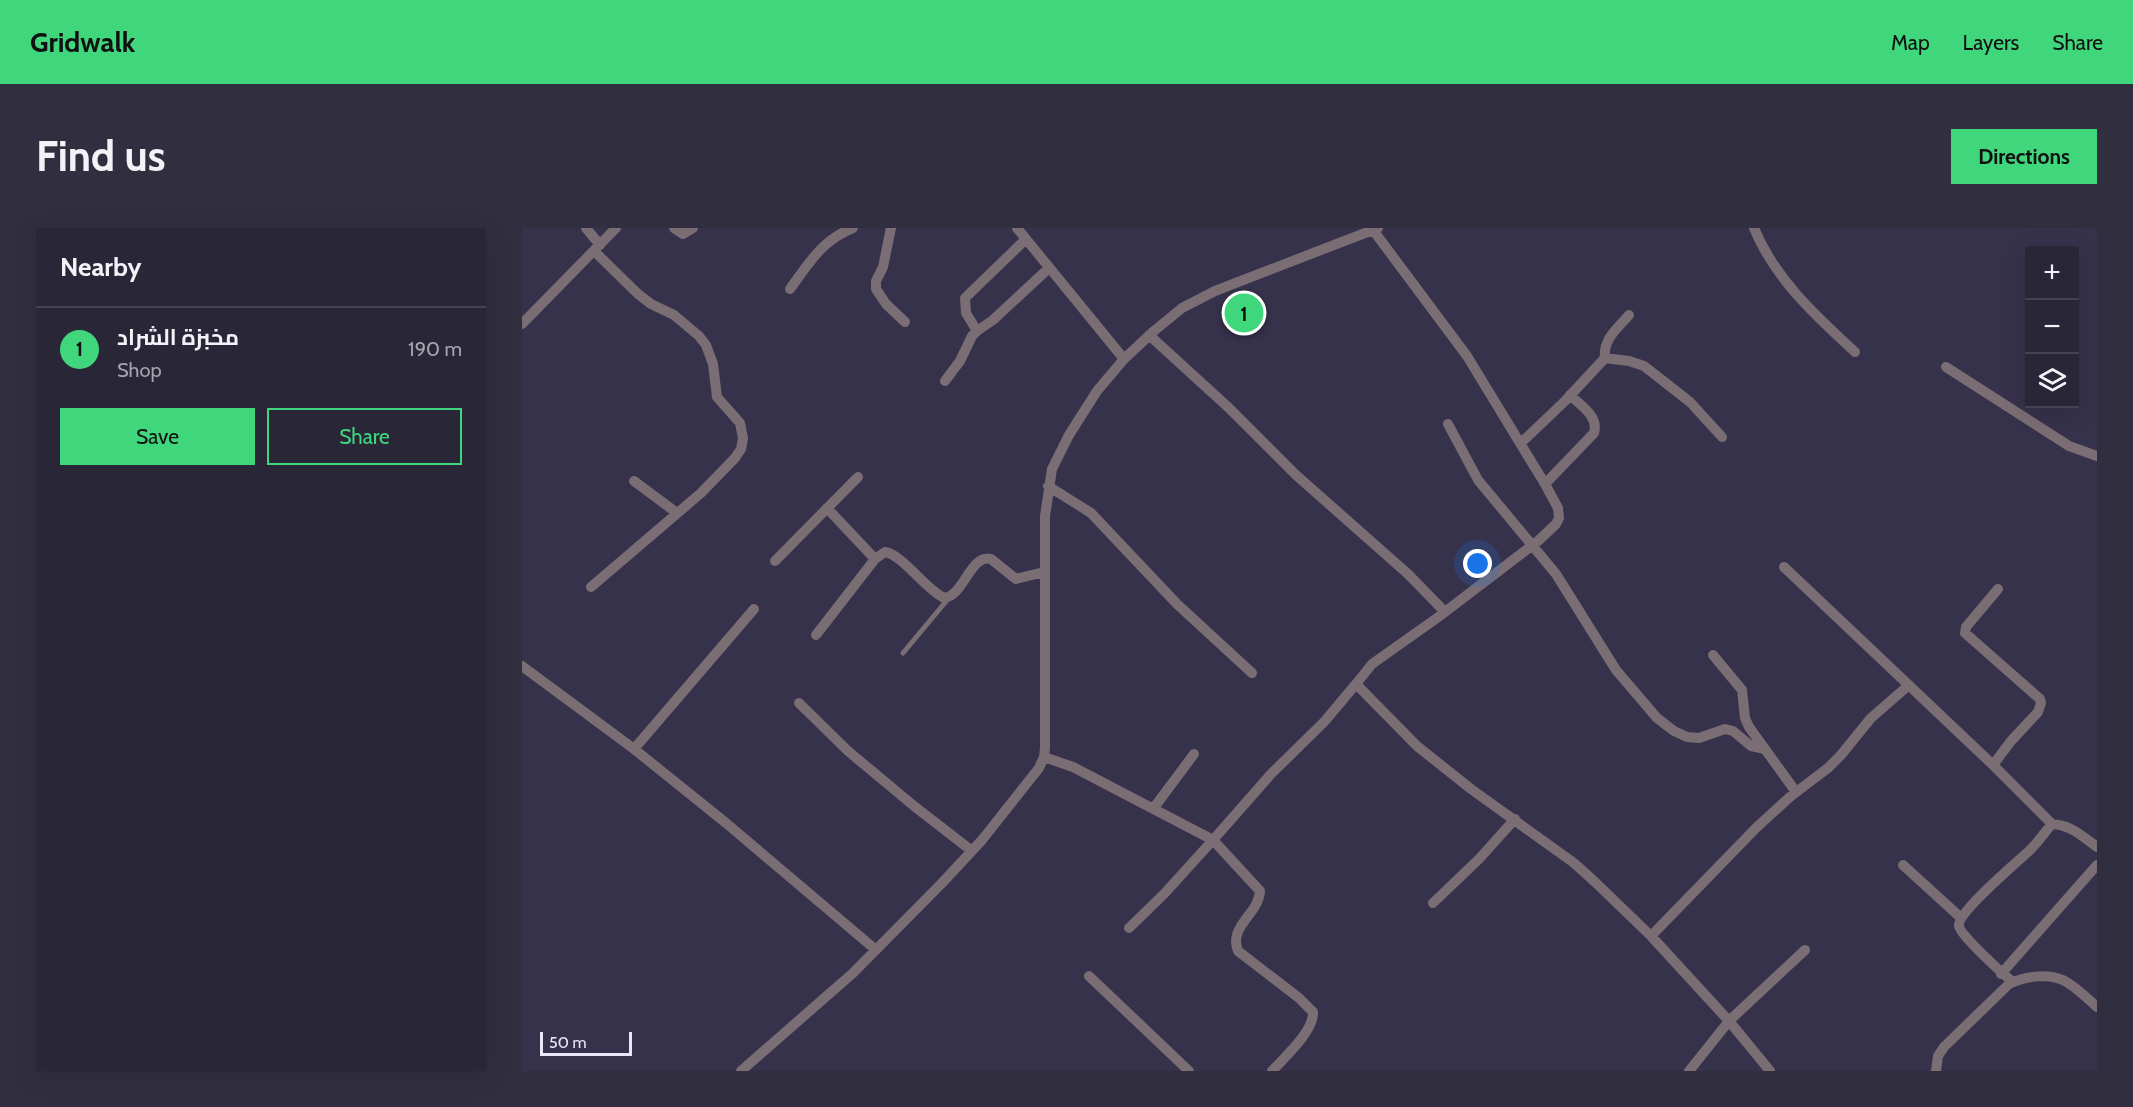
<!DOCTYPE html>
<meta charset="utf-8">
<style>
body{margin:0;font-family:Cabin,Cairo,sans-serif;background:#312e40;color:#f1f3f6}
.controls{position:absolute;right:18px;top:18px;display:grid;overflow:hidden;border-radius:0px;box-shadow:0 6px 24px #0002}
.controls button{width:54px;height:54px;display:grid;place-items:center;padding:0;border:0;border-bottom:2px solid #454353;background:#292638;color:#f1f3f6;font:30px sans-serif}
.scale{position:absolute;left:18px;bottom:15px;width:92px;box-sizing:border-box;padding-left:6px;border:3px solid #eae8f8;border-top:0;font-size:16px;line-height:21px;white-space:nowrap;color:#eae8f8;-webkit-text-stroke:4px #37324b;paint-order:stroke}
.you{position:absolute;left:956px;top:336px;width:21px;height:21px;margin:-15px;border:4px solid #fff;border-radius:50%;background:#1a73e8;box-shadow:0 0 0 9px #1a73e833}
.badge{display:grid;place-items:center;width:39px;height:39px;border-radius:50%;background:#40d77c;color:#111;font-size:20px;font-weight:700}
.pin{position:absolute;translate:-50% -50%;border:3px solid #fff;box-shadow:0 2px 6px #0006}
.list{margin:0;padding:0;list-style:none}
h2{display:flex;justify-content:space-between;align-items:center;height:78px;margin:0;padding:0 24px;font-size:26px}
h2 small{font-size:20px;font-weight:400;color:#a5a5ae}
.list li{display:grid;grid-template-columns:39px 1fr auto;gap:18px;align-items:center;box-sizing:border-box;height:84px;padding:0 24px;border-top:2px solid #454353}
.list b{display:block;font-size:22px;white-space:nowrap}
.list p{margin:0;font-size:20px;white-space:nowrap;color:#a5a5ae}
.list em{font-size:20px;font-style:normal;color:#a5a5ae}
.actions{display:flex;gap:12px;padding:18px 24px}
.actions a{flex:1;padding:14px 0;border:2px solid #40d77c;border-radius:0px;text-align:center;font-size:21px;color:#40d77c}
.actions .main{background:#40d77c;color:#111}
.icon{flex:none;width:33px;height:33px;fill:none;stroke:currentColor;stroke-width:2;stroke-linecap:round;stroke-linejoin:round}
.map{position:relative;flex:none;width:1575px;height:843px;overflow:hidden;border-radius:0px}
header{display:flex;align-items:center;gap:36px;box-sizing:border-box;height:84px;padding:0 30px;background:#40d77c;color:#111}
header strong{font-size:28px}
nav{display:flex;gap:33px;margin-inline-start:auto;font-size:21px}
.intro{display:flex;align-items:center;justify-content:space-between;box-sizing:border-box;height:144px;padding:0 36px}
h1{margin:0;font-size:42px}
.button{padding:15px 27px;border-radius:0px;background:#40d77c;color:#111;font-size:21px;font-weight:700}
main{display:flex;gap:36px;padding:0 36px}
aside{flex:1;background:#292638;border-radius:0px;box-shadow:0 6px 24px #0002}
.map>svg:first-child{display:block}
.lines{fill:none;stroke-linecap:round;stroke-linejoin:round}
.lane{stroke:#7a6d73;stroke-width:5}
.street{stroke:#7a6d73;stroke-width:10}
</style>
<header>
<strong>Gridwalk</strong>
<nav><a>Map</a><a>Layers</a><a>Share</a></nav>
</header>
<div class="intro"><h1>Find us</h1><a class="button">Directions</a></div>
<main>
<aside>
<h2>Nearby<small></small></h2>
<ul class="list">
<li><span class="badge">1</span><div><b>مخبزة الشراد</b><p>Shop</p></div><em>190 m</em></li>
</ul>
<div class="actions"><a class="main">Save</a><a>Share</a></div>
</aside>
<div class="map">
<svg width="1575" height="843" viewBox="0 0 1575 843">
<rect width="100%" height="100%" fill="#37324b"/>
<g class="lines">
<path class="lane" d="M381 425 426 371"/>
<path class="street" d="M64 0 78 17
M152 0 161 6 171 0
M369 0 361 39 354 53V61L364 76 383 94
M495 0 602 131
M1232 0C1253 51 1293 87 1333 124
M851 2 945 128 1023 256 1036 280 1037 290 1034 296 1016 313 915 390 850 436 834 456 895 518 949 561 1052 635 1073 654 1129 708 1207 793 1248 843
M268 61C287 35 300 12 331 0
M0 96 94 0
M455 103 471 92 527 40
M627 107 707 180 774 247 886 346 923 384
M1083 130C1081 111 1095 101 1107 87
M1424 139 1547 218 1575 228
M423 153 438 133 450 108 455 103 444 85 443 70 504 11
M926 196 956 252 1034 346 1094 442 1135 490 1152 503 1165 509 1177 510 1203 501 1211 503 1229 518 1243 521
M999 215 1043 173 1083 130 1107 133 1122 138 1168 174 1200 209
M112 253 155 285
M1023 256 1072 205C1077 188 1059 178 1048 167
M526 258 569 285 655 376 730 445
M305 280 353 331
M253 333 336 249
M1262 339 1471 537 1530 596C1523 604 1517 613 1509 621 1497 633 1435 684 1437 698 1438 707 1482 747 1491 754
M69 359 179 265 213 230 219 221 221 210 218 195 195 169 191 136 184 117 177 108 152 87 129 76 116 66 72 23
M294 407 353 331 363 324C381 327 403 361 422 370 442 368 448 326 469 331L494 351 522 344
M1191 427 1220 462 1223 490 1227 499 1274 564
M0 438 112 521 204 595 354 722
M277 475 326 523 392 578 450 623
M112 521 232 381
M522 529 551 539 691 612 749 546 802 494 834 456
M1471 537 1489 513 1516 484 1519 475 1518 471 1443 405 1444 399 1476 361
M631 581 672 526
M1530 596C1549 597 1560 608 1575 619
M1381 637 1438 689
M911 675 957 631 993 591
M607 700 642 666 691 612 738 663C737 686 706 698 716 723L777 770 791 784C792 803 763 829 750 843
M1129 708 1234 600 1269 568 1306 540 1319 527 1349 490 1387 457
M1479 746 1575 637
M567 748 667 843
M219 843 331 745 420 655 460 612 517 540 522 529 523 519V288L530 241 547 207 575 163 602 131 632 103 660 80 693 63 856 0
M1167 843 1207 793 1283 722
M1414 843 1416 828 1422 819 1487 756C1503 748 1530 744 1546 755 1556 761 1566 771 1575 779"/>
</g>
</svg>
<div class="controls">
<button>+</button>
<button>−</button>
<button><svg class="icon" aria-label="layers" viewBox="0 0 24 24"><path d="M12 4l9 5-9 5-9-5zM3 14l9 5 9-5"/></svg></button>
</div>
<div class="scale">50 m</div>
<div class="you"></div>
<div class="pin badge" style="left:722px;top:85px">1</div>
</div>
</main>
